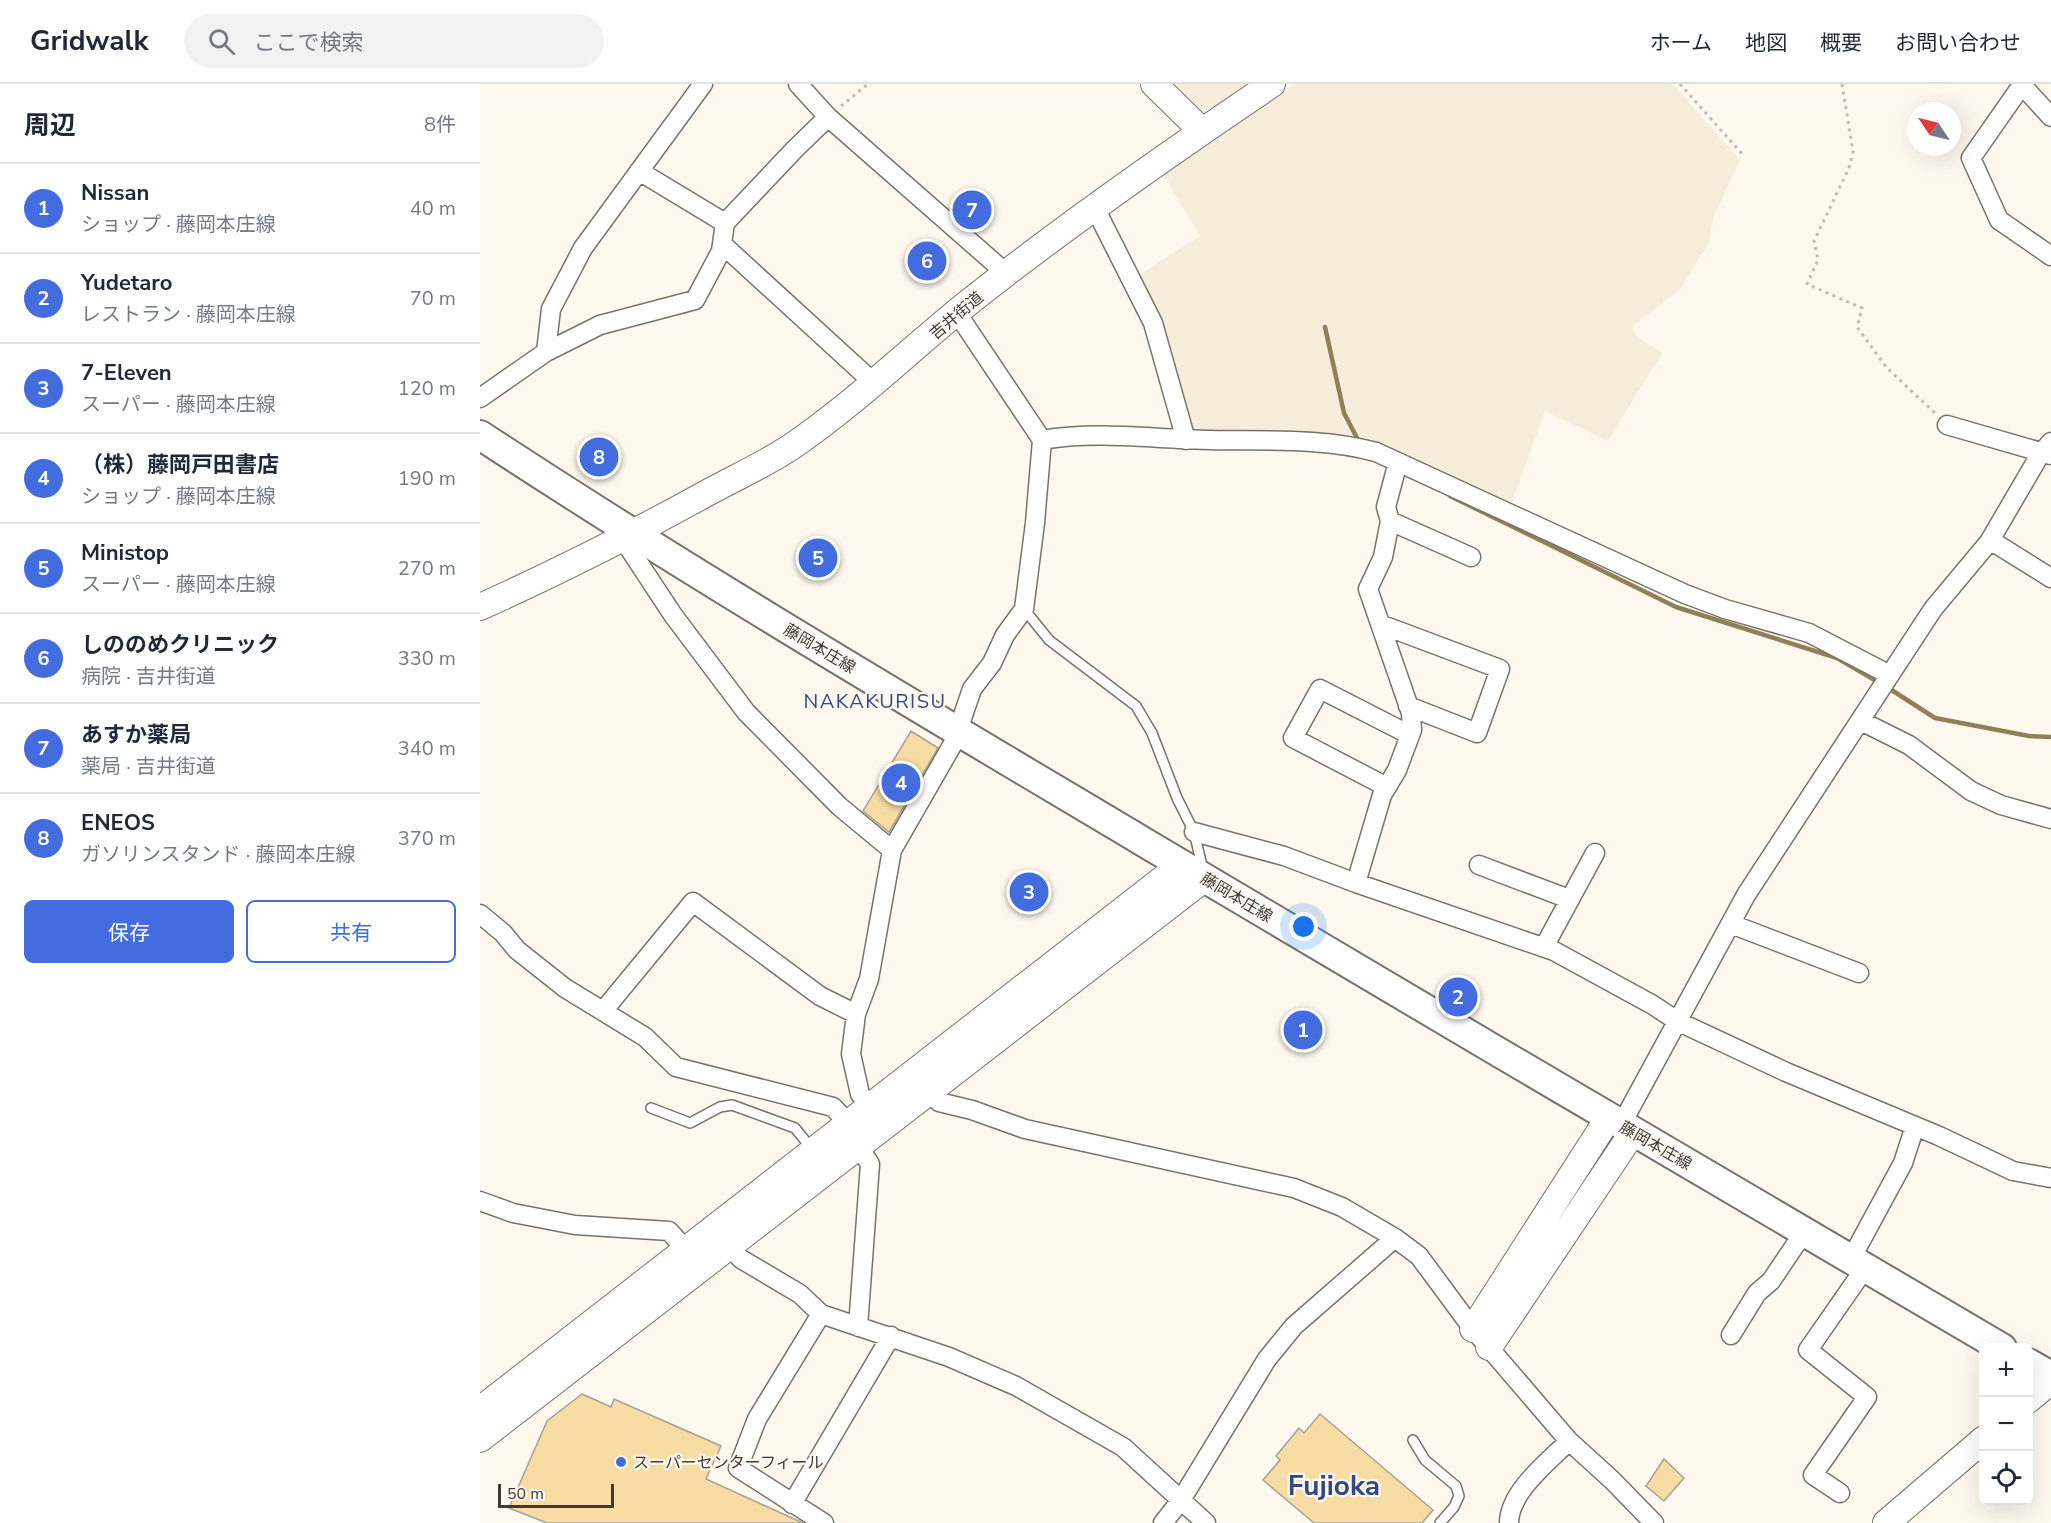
<!DOCTYPE html>
<html lang="ja">
<meta charset="utf-8">
<style>
body{margin:0;font-family:"Nunito Sans","Noto Sans JP",sans-serif;background:#f2f2f3;color:#1f2937}
.controls{position:absolute;right:18px;bottom:18px;display:grid;overflow:hidden;border-radius:9px;box-shadow:0 6px 24px #0002}
.controls button{width:54px;height:54px;display:grid;place-items:center;padding:0;border:0;border-bottom:2px solid #e0e1e3;background:#fff;color:#1f2937;font:30px sans-serif}
.compass{position:absolute;left:1427px;top:18px;width:54px;height:54px;border-radius:50%;background:#fff;box-shadow:0 6px 24px #0002;rotate:305deg}
.scale{position:absolute;left:18px;bottom:15px;width:116px;box-sizing:border-box;padding-left:6px;border:3px solid #3d3b37;border-top:0;font-size:16px;line-height:21px;white-space:nowrap;color:#3d3b37;-webkit-text-stroke:4px #fef8ee;paint-order:stroke}
.you{position:absolute;left:824px;top:843px;width:21px;height:21px;margin:-15px;border:4px solid #fff;border-radius:50%;background:#1a73e8;box-shadow:0 0 0 9px #1a73e833}
.badge{display:grid;place-items:center;width:39px;height:39px;border-radius:50%;background:#436ddf;color:#fff;font-size:20px;font-weight:700}
.pin{position:absolute;translate:-50% -50%;border:3px solid #fff;box-shadow:0 2px 6px #0006}
.list{margin:0;padding:0;list-style:none}
h2{display:flex;justify-content:space-between;align-items:center;height:78px;margin:0;padding:0 24px;font-size:26px}
h2 small{font-size:20px;font-weight:400;color:#747a83}
.list li{display:grid;grid-template-columns:39px 1fr auto;gap:18px;align-items:center;box-sizing:border-box;height:90px;padding:0 24px;border-top:2px solid #e0e1e3}
.list b{display:block;font-size:22px;white-space:nowrap}
.list p{margin:0;font-size:20px;white-space:nowrap;color:#747a83}
.list em{font-size:20px;font-style:normal;color:#747a83}
.actions{display:flex;gap:12px;padding:18px 24px}
.actions a{flex:1;padding:14px 0;border:2px solid #436ddf;border-radius:9px;text-align:center;font-size:21px;color:#436ddf}
.actions .main{background:#436ddf;color:#fff}
.icon{flex:none;width:33px;height:33px;fill:none;stroke:currentColor;stroke-width:2;stroke-linecap:round;stroke-linejoin:round}
.map{position:relative;flex:none;width:1571px;height:1439px;overflow:hidden}
header{display:flex;align-items:center;gap:36px;box-sizing:border-box;height:84px;padding:0 30px;background:#fff;border-bottom:2px solid #e0e1e3}
header strong{font-size:28px}
nav{display:flex;gap:33px;margin-inline-start:auto;font-size:21px}
.search{width:420px;height:54px;background:#f2f2f3;display:flex;align-items:center;gap:15px;box-sizing:border-box;padding:0 21px;border-radius:33px;color:#747a83;font-size:22px}
main{display:flex}
aside{flex:1;background:#fff}
.map>svg:first-child{display:block}
.built{fill:#f6eddb}
.lines{fill:none;stroke-linecap:round;stroke-linejoin:round}
.stream{stroke:#917f58;stroke-width:4.5}
.building{fill:#f7dca4;stroke:#a6a197;stroke-width:1.5}
.lane-casing{stroke:#78736a;stroke-width:12}
.street-casing{stroke:#78736a;stroke-width:21}
.secondary-casing{stroke:#78736a;stroke-width:28}
.primary-casing{stroke:#78736a;stroke-width:32}
.path{stroke:#c0bbb3;stroke-width:3;stroke-dasharray:3 4.5;stroke-linecap:butt}
.lane{stroke:#fff;stroke-width:9}
.street{stroke:#fff;stroke-width:18}
.secondary{stroke:#fff;stroke-width:26}
.primary{stroke:#fff;stroke-width:28}
.poi-dot{fill:#436ddf;stroke:#fef8ee;stroke-width:2}
.labels{text-anchor:middle;stroke-width:4.5;stroke-linejoin:round;paint-order:stroke}
.street-label{font-size:16px;fill:#3d3b37;stroke:#fef8ee}
.poi-label{font-size:16px;fill:#3d3b37;stroke:#fef8ee;text-anchor:start}
.quarter-label{font-size:20px;letter-spacing:1.5px;fill:#324983;stroke:#fef8ee}
.town-label{font-size:28px;font-weight:bold;fill:#324983;stroke:#fef8ee}
</style>
<header>
<strong>Gridwalk</strong>
<div class="search"><svg class="icon" aria-label="search" viewBox="0 0 24 24"><circle cx="10" cy="10" r="6"/><path d="M15 15l6 6"/></svg>ここで検索</div>
<nav><a>ホーム</a><a>地図</a><a>概要</a><a>お問い合わせ</a></nav>
</header>
<main>
<aside>
<h2>周辺<small>8件</small></h2>
<ul class="list">
<li><span class="badge">1</span><div><b>Nissan</b><p>ショップ · 藤岡本庄線</p></div><em>40 m</em></li>
<li><span class="badge">2</span><div><b>Yudetaro</b><p>レストラン · 藤岡本庄線</p></div><em>70 m</em></li>
<li><span class="badge">3</span><div><b>7-Eleven</b><p>スーパー · 藤岡本庄線</p></div><em>120 m</em></li>
<li><span class="badge">4</span><div><b>（株）藤岡戸田書店</b><p>ショップ · 藤岡本庄線</p></div><em>190 m</em></li>
<li><span class="badge">5</span><div><b>Ministop</b><p>スーパー · 藤岡本庄線</p></div><em>270 m</em></li>
<li><span class="badge">6</span><div><b>しののめクリニック</b><p>病院 · 吉井街道</p></div><em>330 m</em></li>
<li><span class="badge">7</span><div><b>あすか薬局</b><p>薬局 · 吉井街道</p></div><em>340 m</em></li>
<li><span class="badge">8</span><div><b>ENEOS</b><p>ガソリンスタンド · 藤岡本庄線</p></div><em>370 m</em></li>
</ul>
<div class="actions"><a class="main">保存</a><a>共有</a></div>
</aside>
<div class="map">
<svg width="1571" height="1439" viewBox="0 0 1571 1439">
<rect width="100%" height="100%" fill="#fef8ee"/>
<path class="built" d="M687 0H779L733 30 715 27Z
M815 0H1193L1260 76 1234 132 1229 158 1199 207 1152 242 1156 252 1182 269 1128 357 1065 327 1031 421 887 355 867 353 710 351 657 192 720 152 683 90Z"/>
<g class="lines">
<path class="stream" d="M845 243 864 329 877 354
M970 412 1196 523 1357 574 1398 598
M1410 605 1455 634 1549 652 1571 653"/>
</g>
<path class="building" d="M431 647 458 664 409 748 383 727Z
M102 1310 131 1323 134 1315 241 1362 226 1395 323 1439H67L29 1424 67 1337Z
M840 1330 953 1426 942 1439H834L783 1396 800 1376 796 1372 819 1344 824 1349Z
M1184 1375 1204 1394 1184 1417 1166 1402Z"/>
<g class="lines">
<g class="lane-casing">
<path id="lane" d="M544 525 569 556 656 622 672 649 697 714 714 748 723 786
M171 1024 210 1039 240 1023 252 1021 315 1044 332 1065
M933 1356 945 1376 976 1402 979 1412 974 1423 960 1439"/>
</g>
<g class="street-casing">
<path id="street" d="M318 0 348 33 527 190
M1541 0 1571 33
M1542 1 1491 74 1519 136 1571 172
M159 87 245 139
M615 124 673 239 706 356
M242 160 395 300
M66 268 120 241 215 216 241 167 245 139 315 65 348 33
M0 314 66 268 71 225 103 164 223 0
M1467 341 1571 371
M562 356C609 348 656 353 704 355 767 359 834 351 896 368L1205 510 1245 525 1329 549 1410 591
M910 437 991 473
M143 455 193 531 266 628 359 722 412 766
M1510 456 1571 494
M900 540 1020 585 997 649 928 622
M1381 637 1429 661 1491 707 1521 721 1571 735
M907 703 813 654 840 605 930 651
M714 748 804 772 876 799 1074 867 1173 921 1197 937 1306 988 1459 1052 1533 1087 1571 1094
M999 781 1089 815
M876 799 902 711 917 686 932 646 931 629 888 505 903 473 910 437 906 423 918 378
M0 830 23 849 37 866 85 904 165 953 196 983 353 1023 368 1039 378 1062 390 1080 378 1243
M1251 840 1379 889
M1064 863 1115 769
M123 927 213 818 340 912 376 930
M449 1007 459 1018 492 1026 545 1045 814 1104 862 1123 915 1154 939 1172 993 1245 1089 1357 1132 1396 1174 1439
M390 1023 380 1010 371 970 376 930 389 895 412 766 474 658 492 605 512 579 525 551 544 525 555 439 562 356 477 229
M1141 1041 1266 811 1453 525 1509 458 1561 369 1571 358
M0 1117 33 1129 95 1141 189 1147 206 1166
M249 1162 261 1175 320 1210 341 1230 469 1273 536 1302 643 1363 726 1439
M1371 1175 1423 1079 1435 1042
M341 1230 277 1335 258 1384 344 1439
M1251 1251 1277 1209 1291 1197 1324 1148
M1360 1409 1333 1391 1387 1313 1328 1266 1385 1184
M312 1420 411 1252
M683 1439 701 1416 787 1275 814 1242 915 1154
M1029 1439C1029 1408 1068 1378 1089 1357"/>
</g>
<g class="secondary-casing">
<path id="secondary" d="M674 0 722 47
M0 523C78 488 153 450 227 409 255 394 285 380 311 363 371 322 422 273 478 227 579 146 685 72 792 0
M993 1245 1129 1033
M1009 1263 1153 1048
M1548 1316 1571 1297
M0 1326 702 780
M0 1355 725 794
M1406 1439 1504 1355"/>
</g>
<g class="primary-casing">
<path id="primary" d="M0 351C216 493 439 624 662 757 948 927 1235 1096 1522 1264
M1548 1279 1571 1292"/>
</g>
<path class="path" d="M1200 0 1263 71
M1362 0 1373 68 1369 84 1334 157 1338 176 1327 200 1382 224 1377 243 1407 284 1457 331
M361 22 388 0"/>
<use href="#lane" class="lane"/>
<use href="#street" class="street"/>
<use href="#secondary" class="secondary"/>
<use href="#primary" class="primary"/>
</g>
<circle class="poi-dot" cx="141" cy="1378" r="6"/>
<g class="labels">
<g class="street-label">
<text transform="translate(476 231) rotate(-40)" y="6">吉井街道</text>
<text transform="translate(340 564) rotate(31)" y="6">藤岡本庄線</text>
<text transform="translate(757 813) rotate(31)" y="6">藤岡本庄線</text>
<text transform="translate(1176 1061) rotate(30)" y="6">藤岡本庄線</text>
</g>
<g class="poi-label">
<text x="153" y="1384">スーパーセンターフィール</text>
</g>
<g class="quarter-label">
<text x="395" y="624">NAKAKURISU</text>
</g>
<g class="town-label">
<text x="854" y="1411">Fujioka</text>
</g>
</g>
</svg>
<div class="controls">
<button>+</button>
<button>−</button>
<button><svg class="icon" aria-label="locate" viewBox="0 0 24 24"><circle cx="12" cy="12" r="6"/><path d="M12 2v4M12 18v4M2 12h4M18 12h4"/></svg></button>
</div>
<svg class="compass" viewBox="-18 -18 36 36"><path d="M0-13l5 13h-10z" fill="#e53935"/><path d="M0 13l5-13h-10z" fill="#747a83"/></svg>
<div class="scale">50 m</div>
<div class="you"></div>
<div class="pin badge" style="left:823px;top:946px">1</div>
<div class="pin badge" style="left:978px;top:913px">2</div>
<div class="pin badge" style="left:549px;top:808px">3</div>
<div class="pin badge" style="left:421px;top:699px">4</div>
<div class="pin badge" style="left:338px;top:474px">5</div>
<div class="pin badge" style="left:447px;top:177px">6</div>
<div class="pin badge" style="left:492px;top:126px">7</div>
<div class="pin badge" style="left:119px;top:373px">8</div>
</div>
</main>
